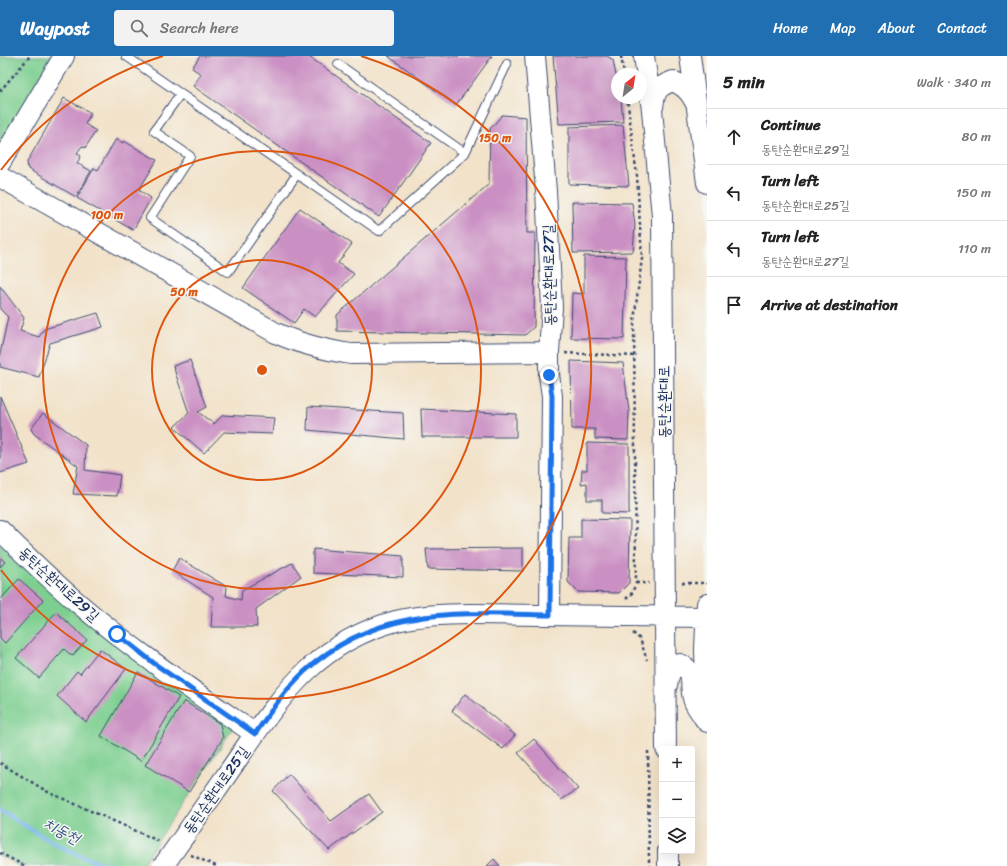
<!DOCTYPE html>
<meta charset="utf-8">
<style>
body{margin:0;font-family:Sriracha,"Poor Story",sans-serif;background:#f2f2f2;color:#222}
.controls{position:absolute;right:12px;bottom:12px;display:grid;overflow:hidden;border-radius:4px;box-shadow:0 4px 16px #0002}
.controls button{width:36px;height:36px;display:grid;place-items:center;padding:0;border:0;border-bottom:1px solid #e0e0e0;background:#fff;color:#222;font:20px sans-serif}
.compass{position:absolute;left:611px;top:12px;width:36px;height:36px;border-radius:50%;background:#fff;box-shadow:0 4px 16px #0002;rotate:30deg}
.stop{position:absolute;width:12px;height:12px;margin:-9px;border:3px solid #1a73e8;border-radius:50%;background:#fff}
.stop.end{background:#1a73e8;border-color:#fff;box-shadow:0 1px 4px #0008}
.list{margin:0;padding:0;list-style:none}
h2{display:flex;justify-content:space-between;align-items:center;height:52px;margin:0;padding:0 16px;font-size:17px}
h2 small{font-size:13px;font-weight:400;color:#767676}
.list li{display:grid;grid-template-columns:26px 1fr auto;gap:12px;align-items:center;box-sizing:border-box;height:56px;padding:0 16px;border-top:1px solid #e0e0e0}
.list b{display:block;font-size:15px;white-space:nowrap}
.list p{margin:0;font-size:13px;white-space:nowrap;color:#767676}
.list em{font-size:13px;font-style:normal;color:#767676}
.icon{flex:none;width:22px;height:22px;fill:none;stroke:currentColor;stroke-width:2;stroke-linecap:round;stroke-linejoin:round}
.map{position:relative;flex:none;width:707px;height:810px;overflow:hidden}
header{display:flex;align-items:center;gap:24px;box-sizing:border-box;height:56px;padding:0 20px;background:#1f6fb2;color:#fff}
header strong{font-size:19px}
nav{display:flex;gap:22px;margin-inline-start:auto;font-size:14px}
.search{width:280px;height:36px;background:#f2f2f2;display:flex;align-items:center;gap:10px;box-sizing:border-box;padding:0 14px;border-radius:4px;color:#767676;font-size:15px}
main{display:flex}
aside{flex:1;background:#fff}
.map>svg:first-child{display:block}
.green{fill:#7dcf90;stroke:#4c7f77}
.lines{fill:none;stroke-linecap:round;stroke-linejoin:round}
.stream{stroke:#7eb7ee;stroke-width:4.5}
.building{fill:#ca8fc3}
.service-casing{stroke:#3b4a6e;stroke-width:10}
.tertiary-casing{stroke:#3b4a6e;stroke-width:22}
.path{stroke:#3b4a6e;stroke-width:2.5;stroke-dasharray:3 3;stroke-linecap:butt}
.service{stroke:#fff;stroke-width:8}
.tertiary{stroke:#fff;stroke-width:20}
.tertiary-bridge-casing{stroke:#3b4a6e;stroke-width:22;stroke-linecap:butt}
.tertiary-bridge{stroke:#fff;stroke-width:20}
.route{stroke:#1a73e8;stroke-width:5}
.ring{fill:none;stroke:#de5710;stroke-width:2}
.labels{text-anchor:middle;stroke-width:3;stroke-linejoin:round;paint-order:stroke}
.street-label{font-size:15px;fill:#1b2f5e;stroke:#f6f6f2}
.water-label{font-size:16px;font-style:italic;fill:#395889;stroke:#f6f6f2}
.centre{fill:#de5710;stroke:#f6f6f2;stroke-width:2}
.ring-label{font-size:12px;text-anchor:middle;font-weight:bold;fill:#de5710;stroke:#f6f6f2;stroke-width:3;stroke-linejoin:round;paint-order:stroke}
</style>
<header>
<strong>Waypost</strong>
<div class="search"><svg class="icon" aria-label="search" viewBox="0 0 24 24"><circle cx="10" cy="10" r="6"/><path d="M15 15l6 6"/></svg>Search here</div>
<nav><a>Home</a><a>Map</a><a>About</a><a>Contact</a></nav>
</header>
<main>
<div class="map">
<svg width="707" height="810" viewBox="0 0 707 810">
<rect width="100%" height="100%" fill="#f6f6f2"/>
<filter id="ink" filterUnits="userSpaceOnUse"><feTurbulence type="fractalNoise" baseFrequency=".025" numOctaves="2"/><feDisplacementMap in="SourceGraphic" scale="8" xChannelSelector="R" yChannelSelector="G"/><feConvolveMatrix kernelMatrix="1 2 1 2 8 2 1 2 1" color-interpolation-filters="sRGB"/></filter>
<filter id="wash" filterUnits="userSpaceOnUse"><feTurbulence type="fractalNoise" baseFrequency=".012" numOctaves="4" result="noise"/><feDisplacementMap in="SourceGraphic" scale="16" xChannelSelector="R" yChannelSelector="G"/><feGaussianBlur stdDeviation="0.9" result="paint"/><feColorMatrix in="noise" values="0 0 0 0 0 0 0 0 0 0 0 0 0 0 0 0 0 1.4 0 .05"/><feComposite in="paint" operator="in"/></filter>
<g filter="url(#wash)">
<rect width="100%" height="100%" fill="#f2e2c9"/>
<path class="green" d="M0 0H54L0 94Z
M0 480 233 672 141 810H19L0 800Z"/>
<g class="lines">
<path class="stream" d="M0 754C35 775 73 803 114 810"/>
</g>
<g id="blocks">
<path class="building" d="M200 0H308L431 87 379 161 193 30 201 18 192 12Z
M388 0H492L456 49Z
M553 0H607L613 4 617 24V42H621L623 66 559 68Z
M64 42 91 57 85 68 96 75 85 92 82 90 77 97 81 100 77 107 91 115 76 141 28 113 27 106Z
M502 59 526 61 527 177H535L534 271 525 279 337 275V259L489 128 490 73Z
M623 69 629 130 569 128V71Z
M116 83 123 87 124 85 157 104 139 134 151 142 133 174 77 142 94 112 98 114Z
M572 146 632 147 635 169 633 196 573 197Z
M300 152 352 188 338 207 354 218 315 261 304 253 294 267 243 232Z
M584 200 626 201 624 283 571 282 572 237 584 238Z
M0 230 24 262 20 275 39 281 44 273 98 257 103 271 50 287 39 321 0 311V298L8 261 0 253Z
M190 304 207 351 198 356 214 368 223 359 274 362 272 378 224 376 204 397 174 371 189 357 173 310Z
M571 305 623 307 629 355 628 384 595 383V373H572Z
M0 340 29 408 0 417Z
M308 351 403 357 404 383 307 374Z
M421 353 516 358V381H422Z
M43 357 86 389 85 414 120 419 117 440 73 438 78 410 34 378 31 373Z
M587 387 629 388V458L602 457V444H587V427L581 428 582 414H587Z
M581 463 630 464 629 527 619 537 578 536 568 526 569 482H581Z
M523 492V515L428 513 426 493Z
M313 493 403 500V521L313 517Z
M0 501 5 506 0 511Z
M179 502 227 531 226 540 241 544 242 534 292 507 301 520 256 553 257 571H211L213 541 172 515Z
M19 523 43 544 5 587 0 582V544Z
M56 556 87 584 72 600 64 593 39 622 16 602Z
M100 593 126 613 86 666 57 640 77 615 80 618Z
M138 616 179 641 141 705 101 680Z
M465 638 515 679 503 693 452 655Z
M184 645 220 668 223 682 189 736 145 709Z
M534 683 578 733 561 744 518 697Z
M289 718 331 765 369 738 382 756 329 794 273 735Z
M494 803 500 810H487Z"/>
</g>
</g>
<g filter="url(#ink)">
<use href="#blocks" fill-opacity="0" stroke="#3b4a6e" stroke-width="1"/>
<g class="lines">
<g class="service-casing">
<path id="service" d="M126 0 379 175 465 97 507 8
M338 8 465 97
M181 37 154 75 190 100 150 162 228 216 297 118"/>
</g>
<g class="tertiary-casing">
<path id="tertiary" d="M535 0 546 135 552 251 549 296V319L552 340 550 559
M644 0 652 54 662 160 666 693
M690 0 707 127
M653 51C655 35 657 31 673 25 686 31 691 37 697 50
M0 107 64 0
M0 121 276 277C300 288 325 294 351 298L549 296
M0 474C25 499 51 524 78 547 134 595 195 636 255 678
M707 548 705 593 707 666
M667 629C669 619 670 612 680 608 696 615 689 629 693 642 694 649 701 656 704 662
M185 779C204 751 224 723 243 695 285 634 321 585 396 565 421 559 446 558 471 558L707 561
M668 795V810"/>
</g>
<path class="path" d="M621 0 624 18
M0 35 30 0
M565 297 635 300
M636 527H649
M682 527H707
M626 543 632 537 636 527 634 265 642 202 637 120 627 42
M633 577 640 583 647 604
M648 695 649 810
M0 707 48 736 161 786
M0 797 25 810
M191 799 216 810"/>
<use href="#service" class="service"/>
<use href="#tertiary" class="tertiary"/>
<g class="tertiary-bridge-casing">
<path id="tertiary-bridge" d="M163 810 185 779"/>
</g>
<use href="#tertiary-bridge" class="tertiary-bridge"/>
</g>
</g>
<g class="lines" filter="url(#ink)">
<path class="route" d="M117 578 155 608 255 678C270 656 285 634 304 616 376 549 459 557 550 559L552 340 549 319"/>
</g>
<g class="ring">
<circle cx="262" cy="314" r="110"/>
<circle cx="262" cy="314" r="219"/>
<path d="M1 114A329 329 0 0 1 163 0M361 0A329 329 0 1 1 1 514"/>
</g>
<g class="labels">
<g class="street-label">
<text transform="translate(549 219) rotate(-91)" y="5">동탄순환대로27길</text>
<text transform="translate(664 346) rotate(-90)" y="5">동탄순환대로</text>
<text transform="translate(59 528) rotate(42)" y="5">동탄순환대로29길</text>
<text transform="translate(216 734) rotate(-55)" y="5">동탄순환대로25길</text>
</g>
<g class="water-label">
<text transform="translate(62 774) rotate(29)" y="6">치동천</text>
</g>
</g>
<circle cx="262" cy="314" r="6" class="centre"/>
<g class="ring-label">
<text x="495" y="86">150 m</text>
<text x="107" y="163">100 m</text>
<text x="184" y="240">50 m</text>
</g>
</svg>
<div class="controls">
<button>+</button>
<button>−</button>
<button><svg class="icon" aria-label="layers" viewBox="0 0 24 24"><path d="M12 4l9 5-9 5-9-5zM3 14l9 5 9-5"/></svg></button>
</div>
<svg class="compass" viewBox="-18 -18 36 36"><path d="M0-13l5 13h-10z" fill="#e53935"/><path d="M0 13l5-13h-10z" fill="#767676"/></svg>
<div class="stop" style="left:117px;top:578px"></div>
<div class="stop end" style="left:549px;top:319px"></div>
</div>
<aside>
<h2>5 min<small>Walk · 340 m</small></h2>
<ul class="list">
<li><svg class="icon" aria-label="ahead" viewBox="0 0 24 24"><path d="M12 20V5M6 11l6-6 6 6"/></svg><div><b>Continue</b><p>동탄순환대로29길</p></div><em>80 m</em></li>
<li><svg class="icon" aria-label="left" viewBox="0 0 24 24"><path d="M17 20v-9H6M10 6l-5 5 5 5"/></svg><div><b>Turn left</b><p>동탄순환대로25길</p></div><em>150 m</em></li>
<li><svg class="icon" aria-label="left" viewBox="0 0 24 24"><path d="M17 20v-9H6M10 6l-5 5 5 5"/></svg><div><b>Turn left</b><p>동탄순환대로27길</p></div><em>110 m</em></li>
<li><svg class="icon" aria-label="arrive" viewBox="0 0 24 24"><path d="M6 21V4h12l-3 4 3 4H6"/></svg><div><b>Arrive at destination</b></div></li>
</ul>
</aside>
</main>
